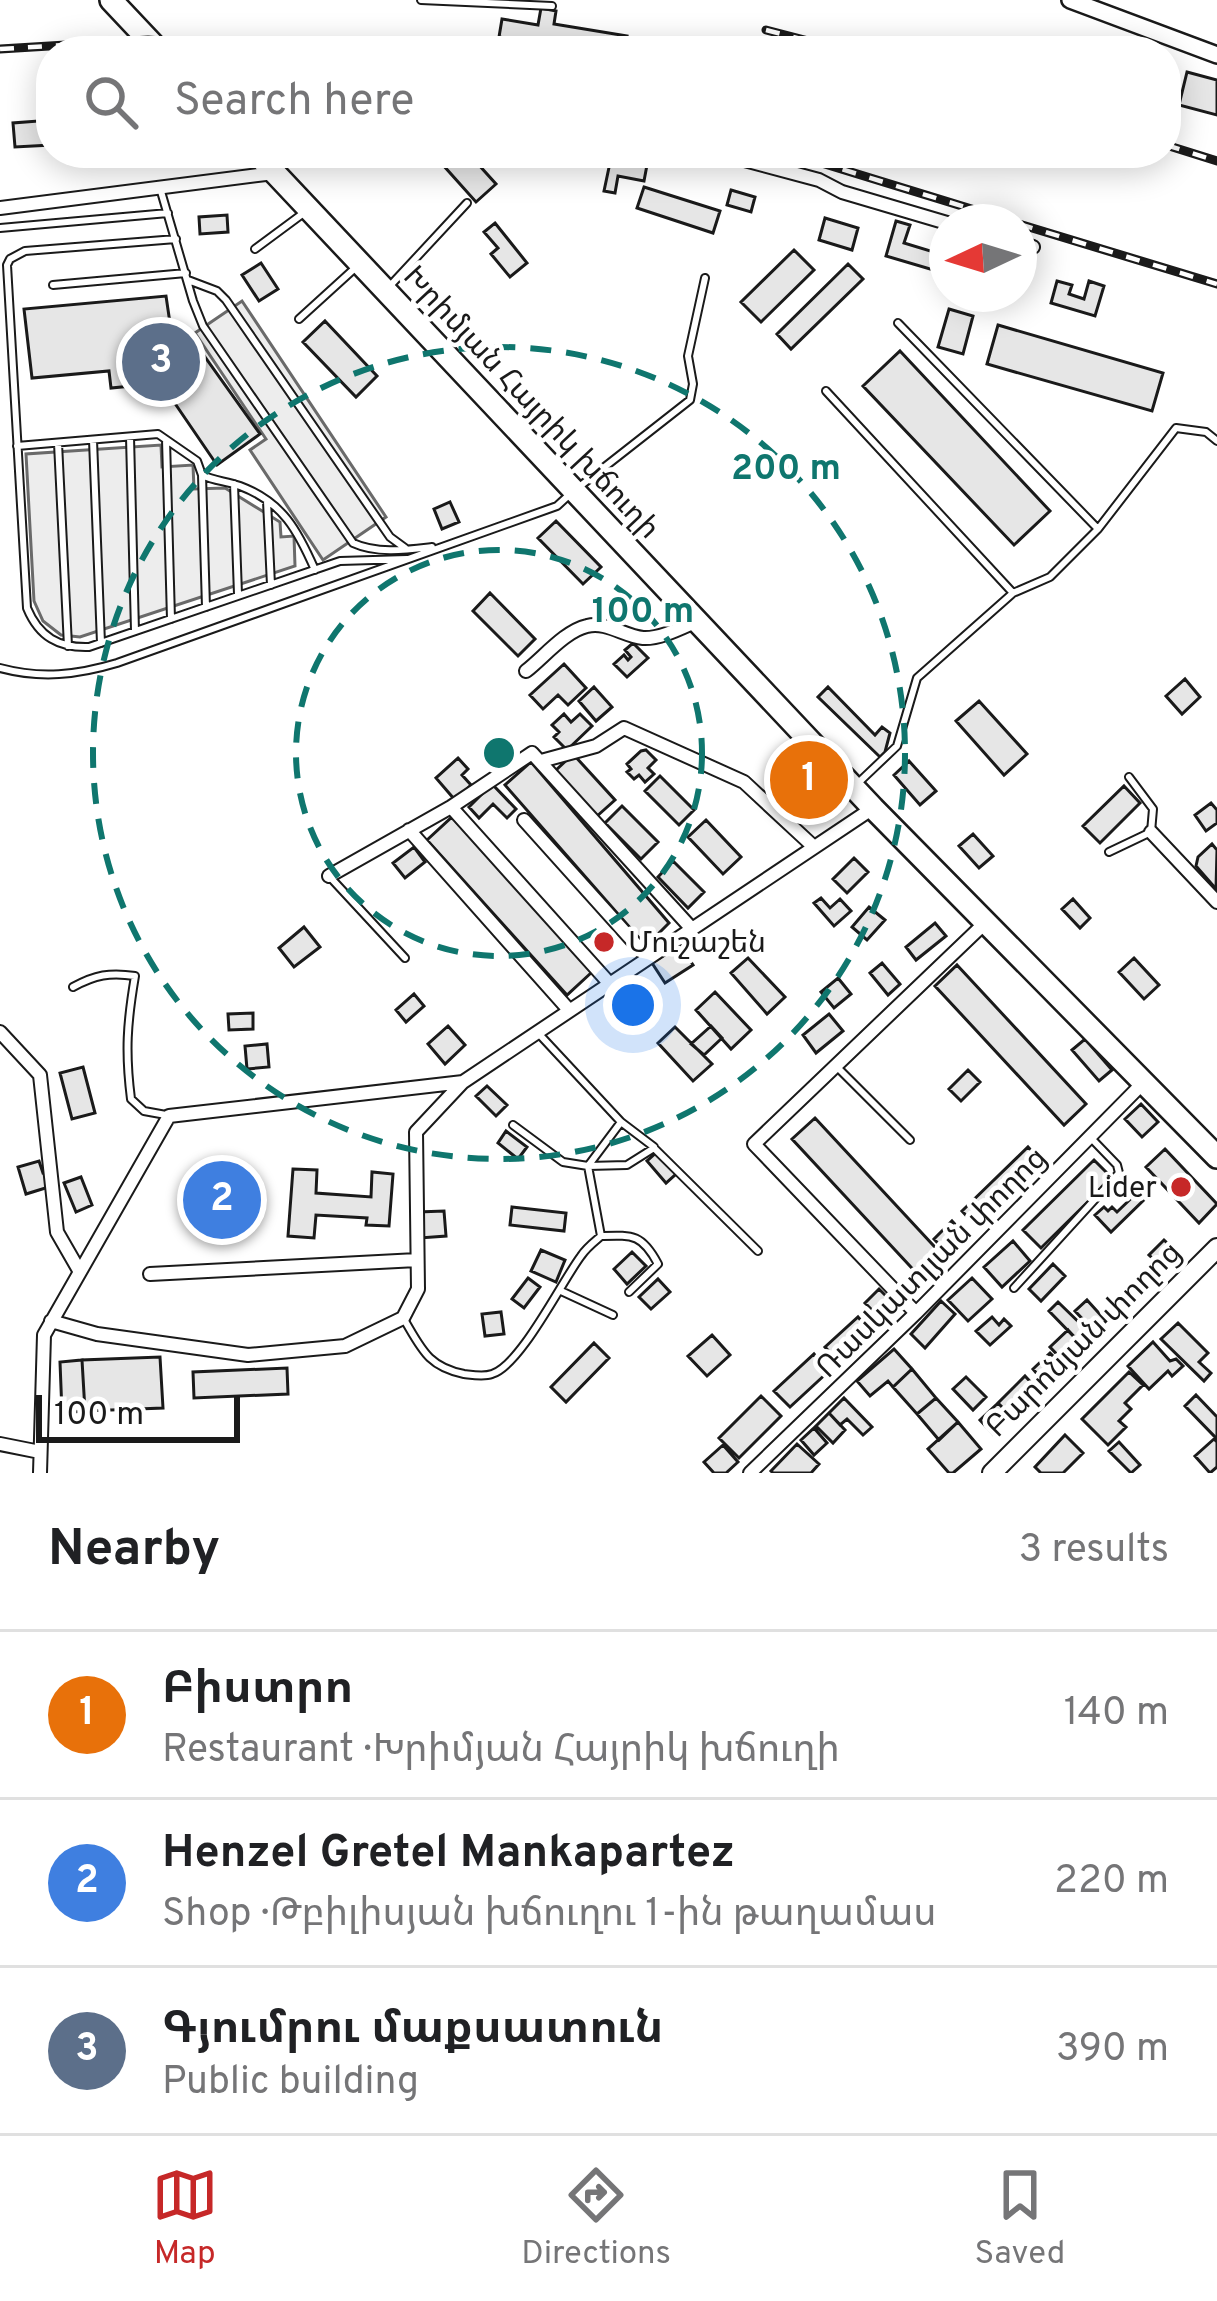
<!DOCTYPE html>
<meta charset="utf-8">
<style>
body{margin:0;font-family:Overpass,"Noto Sans Armenian",sans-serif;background:#f6f6f6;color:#202124}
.compass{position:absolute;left:929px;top:204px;width:108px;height:108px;border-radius:50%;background:#fff;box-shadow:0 6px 30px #0003;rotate:266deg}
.scale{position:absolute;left:36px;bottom:30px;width:204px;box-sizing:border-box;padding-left:12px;border:6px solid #1a1a1a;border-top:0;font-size:33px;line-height:42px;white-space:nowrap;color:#1a1a1a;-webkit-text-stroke:9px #fff;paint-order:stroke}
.you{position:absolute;left:633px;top:1005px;width:42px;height:42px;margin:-30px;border:9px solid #fff;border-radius:50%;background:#1a73e8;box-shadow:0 0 0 18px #1a73e833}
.badge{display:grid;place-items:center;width:78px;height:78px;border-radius:50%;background:#c62828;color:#fff;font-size:39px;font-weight:700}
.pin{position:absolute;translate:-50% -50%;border:6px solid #fff;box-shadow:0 3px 12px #0006}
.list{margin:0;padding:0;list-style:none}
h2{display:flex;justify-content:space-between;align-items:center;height:156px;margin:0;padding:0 48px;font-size:51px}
h2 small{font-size:39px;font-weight:400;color:#757577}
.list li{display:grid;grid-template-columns:78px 1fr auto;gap:36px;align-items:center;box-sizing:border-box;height:168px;padding:0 48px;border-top:3px solid #e0e0e0}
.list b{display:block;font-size:45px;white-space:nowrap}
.list p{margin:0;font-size:39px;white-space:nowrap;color:#757577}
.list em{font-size:39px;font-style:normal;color:#757577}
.icon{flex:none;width:66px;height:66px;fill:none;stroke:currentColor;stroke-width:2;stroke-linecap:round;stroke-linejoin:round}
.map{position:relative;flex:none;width:1217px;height:1473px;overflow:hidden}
.search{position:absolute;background:#fff;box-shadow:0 6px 30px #0003;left:36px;right:36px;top:36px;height:132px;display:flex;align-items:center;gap:30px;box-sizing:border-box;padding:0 42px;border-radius:48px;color:#757577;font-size:45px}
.sheet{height:660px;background:#fff}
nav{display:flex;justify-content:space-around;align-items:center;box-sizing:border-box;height:168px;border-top:3px solid #e0e0e0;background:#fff;font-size:33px;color:#757577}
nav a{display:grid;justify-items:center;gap:6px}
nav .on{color:#c62828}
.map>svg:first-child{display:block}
.parking{fill:#ededed;stroke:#6a6a6a;stroke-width:3}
.building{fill:#e6e6e6;stroke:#1a1a1a;stroke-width:3}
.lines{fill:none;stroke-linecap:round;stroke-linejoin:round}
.service-casing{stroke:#1a1a1a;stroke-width:10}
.minor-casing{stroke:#1a1a1a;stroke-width:16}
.tertiary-casing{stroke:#1a1a1a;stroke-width:20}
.secondary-casing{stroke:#1a1a1a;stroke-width:22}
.trunk-casing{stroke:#1a1a1a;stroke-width:26}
.service{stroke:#fff;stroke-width:6}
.minor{stroke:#fff;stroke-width:12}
.tertiary{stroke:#fff;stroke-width:15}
.secondary{stroke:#fff;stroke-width:18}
.trunk{stroke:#fff;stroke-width:21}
.rail-casing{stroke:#1a1a1a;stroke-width:9}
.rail{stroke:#fff;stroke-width:4.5;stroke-dasharray:14;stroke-linecap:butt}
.ring{fill:none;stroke:#0f766e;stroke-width:6;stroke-dasharray:21 15}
.poi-dot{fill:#c62828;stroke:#fff;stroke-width:4.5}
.labels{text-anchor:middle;stroke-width:9;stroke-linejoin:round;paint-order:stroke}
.street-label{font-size:30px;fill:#1a1a1a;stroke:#fff}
.poi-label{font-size:30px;fill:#1a1a1a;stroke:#fff;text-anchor:start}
.centre{fill:#0f766e;stroke:#fff;stroke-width:6}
.ring-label{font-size:36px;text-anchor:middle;font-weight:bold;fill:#0f766e;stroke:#fff;stroke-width:9;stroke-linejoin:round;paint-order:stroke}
</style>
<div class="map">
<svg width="1217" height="1473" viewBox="0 0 1217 1473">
<rect width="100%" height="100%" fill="#fff"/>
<path class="parking" d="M242 301 386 517 323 560 250 450 266 439 195 333Z
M161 445 162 467 193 465 194 489 225 488 280 522 281 537 294 536 295 566 80 637 61 635 43 621 34 601 26 454Z"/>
<path class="building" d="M541 8 556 11 554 24 627 36 624 51H582L499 37 502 19 538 25Z
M1187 72 1217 80V115L1179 105Z
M51 120V145L15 147 13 123Z
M456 153H468L496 184 476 202 443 165Z
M611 158 647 165 644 181 618 176 615 193 604 191Z
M644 187 720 211 713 233 637 208Z
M731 190 755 197 751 212 727 205Z
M227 215 228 232 200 234 199 217Z
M825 218 858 228 852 250 819 240Z
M896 221 910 225 904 243 947 256V274L886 256Z
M495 223 527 263 510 277 491 254 498 248 484 232Z
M794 250 814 270 761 322 741 302Z
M261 263 278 289 259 301 242 275Z
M848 264 863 279 791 349 777 334Z
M1057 281 1072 285 1069 294 1084 299 1089 281 1104 286 1095 316 1051 303Z
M166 296 171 330 185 329 260 434 217 465 161 383 111 388 109 371 32 378 24 309Z
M949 309 973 316 963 354 938 347Z
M325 321 377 376 356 397 303 342Z
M998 325 1163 373 1152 411 987 364Z
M900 351 1050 511 1014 545 863 386Z
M450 502 459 522 442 529 434 509Z
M556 521 601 567 583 584 538 538Z
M490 593 535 639 518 656 473 611Z
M633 643 648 658 627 677 614 664 624 655 628 660 631 657 625 650Z
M564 664 586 688 568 705 558 695 543 709 530 695Z
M1185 679 1200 697 1182 714 1166 696Z
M594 687 612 707 596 721 579 701Z
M828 687 875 735 882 727 890 733 885 752 880 757 818 697Z
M979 701 1027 754 1004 775 956 721Z
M564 714 571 722 580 714 592 726 567 750 554 737 559 732 552 725Z
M790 748 809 766 798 776 780 758Z
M646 750 656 760 648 768 654 774 645 782 639 775 634 779 627 772 631 769 627 764 641 751Z
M573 754 615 800 596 817 554 772Z
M458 758 468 769 462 775 471 785 455 800 436 778Z
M909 761 936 791 920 805 894 775Z
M531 762 669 923 646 946 505 785Z
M809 766 829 786 819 797 798 776Z
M660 776 694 810 679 825 645 791Z
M492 784 516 809 507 818 493 804 479 818 469 807Z
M1124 786 1140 803 1100 843 1083 826Z
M1211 803 1217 810V823L1206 831 1195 815Z
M622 806 658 842 641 859 605 823Z
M452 817 592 972 567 995 427 840Z
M706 820 741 857 723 874 688 837Z
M973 834 993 856 979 868 959 846Z
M1212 844 1217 850 1216 889 1196 866 1198 857Z
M414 847 425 862 405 878 393 863Z
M854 858 868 872 847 893 833 879Z
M673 861 704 892 688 908 658 877Z
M821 898 830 908 840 899 851 911 834 926 814 903Z
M1073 899 1090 918 1080 928 1062 909Z
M869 907 885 920 867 940 852 927Z
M935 923 946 936 916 960 906 947Z
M304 927 320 947 294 967 279 948Z
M680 945 693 965 665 983 652 963Z
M748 958 785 997 767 1014 731 973Z
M1134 958 1159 985 1144 999 1119 972Z
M882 963 900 984 888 995 870 973Z
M957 965 1086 1104 1064 1125 935 986Z
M838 978 851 994 834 1008 821 992Z
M715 992 751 1030 731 1049 696 1010Z
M414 994 424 1006 406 1022 396 1010Z
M253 1013V1029L229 1030 228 1014Z
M829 1014 843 1031 816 1053 803 1035Z
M448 1026 465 1045 445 1064 428 1044Z
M711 1026 722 1038 704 1055 691 1044Z
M675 1027 712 1064 693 1081 658 1043Z
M1085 1039 1112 1070 1099 1081 1072 1050Z
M267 1044 269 1067 247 1069 245 1046Z
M83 1067 95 1113 72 1119 60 1073Z
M968 1070 980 1082 961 1101 949 1089Z
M487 1086 507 1105 496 1116 476 1096Z
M1141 1104 1158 1122 1142 1137 1125 1119Z
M815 1118 945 1258 922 1279 792 1139Z
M506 1131 527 1147 518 1159 498 1143Z
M1028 1147 1041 1161 975 1225 962 1211Z
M1165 1149 1217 1204 1199 1223 1146 1167Z
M657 1152 676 1174 666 1183 647 1161Z
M1094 1160 1112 1178 1041 1248 1023 1230Z
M39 1161 43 1173 48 1172 52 1186 26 1194 18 1167Z
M293 1169 317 1170 316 1193 371 1197 372 1172 393 1174 389 1226 366 1225 367 1218 316 1215 314 1238 288 1236Z
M81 1177 92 1205 76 1212 64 1183Z
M1144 1186 1151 1193 1111 1232 1095 1215 1104 1207 1108 1211 1112 1207 1117 1212Z
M512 1207 566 1213 564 1231 510 1225Z
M444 1211 446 1236 420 1238 418 1212Z
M952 1221 966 1236 947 1253 934 1239Z
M1164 1240 1181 1256 1166 1271 1149 1255Z
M1013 1241 1030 1261 1002 1287 984 1267Z
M541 1250 565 1260 556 1282 531 1271Z
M632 1252 646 1266 627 1284 614 1269Z
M1053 1264 1065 1276 1041 1301 1029 1289Z
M528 1278 540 1287 524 1308 512 1299Z
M972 1278 992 1299 968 1321 948 1300Z
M658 1279 670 1292 651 1309 639 1297Z
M879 1289 896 1306 882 1320 865 1303Z
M1087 1300 1106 1321 1095 1332 1075 1311Z
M941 1301 955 1314 925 1348 911 1334Z
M1058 1302 1092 1335 1082 1345 1049 1311Z
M501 1312 504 1334 485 1336 482 1314Z
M858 1317 870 1331 838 1361 825 1347Z
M992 1317 999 1325 1004 1319 1011 1326 990 1345 976 1331Z
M1178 1323 1208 1353 1199 1362 1211 1373 1204 1381 1161 1339Z
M1068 1330 1082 1345 1065 1363 1050 1347Z
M712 1335 730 1355 707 1376 688 1356Z
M1153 1342 1170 1361 1176 1359 1183 1366 1172 1376 1168 1371 1149 1389 1128 1366Z
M594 1343 609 1358 566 1402 551 1387Z
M894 1349 912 1369 893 1387 888 1381 870 1396 857 1381Z
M1050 1353 1062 1365 1044 1382 1033 1369Z
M814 1354 829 1371 790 1407 774 1391Z
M160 1357 163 1408 85 1411 82 1360Z
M82 1360 85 1411 62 1413 60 1362Z
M287 1368 288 1394 194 1398 193 1372Z
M912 1369 936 1398 917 1414 893 1387Z
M1129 1372 1143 1385 1125 1403 1131 1409 1119 1421 1126 1427 1108 1445 1082 1419Z
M1025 1376 1038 1390 1011 1416 998 1403Z
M966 1377 986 1397 973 1410 953 1389Z
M1196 1395 1217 1417V1439L1185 1406Z
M761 1396 781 1416 739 1458 719 1438Z
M844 1398 872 1427 863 1435 847 1419 840 1425 829 1413Z
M936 1398 958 1422 939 1440 917 1414Z
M998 1403 1011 1416 993 1434 980 1420Z
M829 1413 845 1430 833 1443 816 1426Z
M958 1422 981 1449 953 1473H949L928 1449Z
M814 1428 827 1443 814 1455 801 1440Z
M1065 1435 1083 1453 1063 1473H1041L1035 1467Z
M1214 1439 1217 1442V1467L1210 1473 1195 1456Z
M1119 1442 1140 1465 1131 1473 1109 1451Z
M797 1444 819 1464 811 1473H773L771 1471Z
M723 1445 738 1462 726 1473H714L704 1462Z"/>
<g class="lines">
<g class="service-casing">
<path id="service" d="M421 0 552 6
M160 188 193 301 203 326 353 543C377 554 406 550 432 547
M0 228 168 213
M176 239 25 251 10 259 7 265 27 608C39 637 59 648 89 647L340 561 407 559
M255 249 305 212
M188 280 217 291 226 300 390 537 405 548
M53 285 186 273
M388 288 467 203
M299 319 354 269
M898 323 1098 529
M826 391 1013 593
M130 437 135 631
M93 440 101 643
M166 440 171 619
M58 443 68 646
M17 446 158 434 197 461 202 475C214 481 227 481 240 486 283 502 298 531 315 570
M202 475 206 607
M234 484 238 594
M579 487 690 400 693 384 688 356 705 278
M267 501 271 585
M0 668C41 679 77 675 117 663L557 506 569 495
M856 785 897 746 917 678 1013 593 1050 577 1098 529 1176 428 1206 432 1217 441
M1109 852 1151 832 1153 809 1129 777
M329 876 405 958
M73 987C95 975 110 972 135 976 127 1023 125 1052 131 1099L144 1111 166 1115
M539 1034 621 1122 654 1147
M836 1066 910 1140
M621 1122 588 1166 627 1165 654 1148 758 1251
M513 1125 563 1162 588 1166 601 1236
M1014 1288 1119 1173 1117 1165 1090 1137
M561 1291 613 1315
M405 1321C422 1350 429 1367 464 1374 473 1375 484 1377 492 1374 521 1365 562 1281 581 1256 586 1248 594 1242 601 1236 633 1235 642 1234 658 1264L629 1292"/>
</g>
<g class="minor-casing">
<path id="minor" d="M718 153 819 180 842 192 947 223
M0 208 274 173
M1019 243 1033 247
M526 671C544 657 565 631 587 626 606 621 624 636 643 638 660 639 681 628 697 621
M541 761 596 746 624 728 744 782 814 847
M451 807 610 984
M524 820 648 958
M409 830 569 1010
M1151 832 1217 902
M329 876 451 807 532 753 692 929
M0 1032 40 1075 57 1232 80 1272
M150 1274 417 1260
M916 1313 754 1144 986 922
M51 1321 97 1334 248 1355 345 1346 403 1318 418 1289 416 1132 462 1083
M0 1444 40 1452
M40 1473 44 1335 169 1116 463 1082 873 808
M750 1473 916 1313 1143 1083"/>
</g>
<g class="tertiary-casing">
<path id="tertiary" d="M1070 0 1217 55"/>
</g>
<g class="secondary-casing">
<path id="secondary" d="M992 1473 1217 1248"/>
</g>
<g class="trunk-casing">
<path id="trunk" d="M111 0 159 51
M256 153 873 808 1217 1157"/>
</g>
<use href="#service" class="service"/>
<use href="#minor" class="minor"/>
<use href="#tertiary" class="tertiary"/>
<use href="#secondary" class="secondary"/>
<use href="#trunk" class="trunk"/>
<g class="rail-casing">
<path id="rail" d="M766 30 847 51
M0 49 148 40 300 51
M1166 145 1217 161
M789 153 1014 222
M1019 224 1217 284"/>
</g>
<use href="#rail" class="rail"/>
</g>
<g class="ring">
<circle cx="499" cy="753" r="203"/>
<circle cx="499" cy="753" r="406"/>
</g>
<g class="poi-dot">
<circle cx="604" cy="942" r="12"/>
<circle cx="1181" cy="1187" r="12"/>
</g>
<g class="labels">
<g class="street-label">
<text transform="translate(532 402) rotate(47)" y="10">Խրիմյան Հայրիկ խճուղի</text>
<text transform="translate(931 1262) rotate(-45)" y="10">Ռասկատլյան փողոց</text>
<text transform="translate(1083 1339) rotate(-45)" y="10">Բարոնյան փողոց</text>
</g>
<g class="poi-label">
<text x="628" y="952">Մուշաշեն</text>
<text x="1157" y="1197" text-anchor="end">Lider</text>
</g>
</g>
<circle cx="499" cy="753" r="18" class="centre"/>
<g class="ring-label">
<text x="786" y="479">200 m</text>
<text x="643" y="622">100 m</text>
</g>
</svg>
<svg class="compass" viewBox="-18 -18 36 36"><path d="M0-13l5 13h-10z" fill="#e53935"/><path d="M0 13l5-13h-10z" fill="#757577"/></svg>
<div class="scale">100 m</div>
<div class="you"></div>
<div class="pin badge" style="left:809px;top:780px;background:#e8710a">1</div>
<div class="pin badge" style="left:222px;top:1200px;background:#3f7fe0">2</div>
<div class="pin badge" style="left:161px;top:362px;background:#5c6f8a">3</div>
<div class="search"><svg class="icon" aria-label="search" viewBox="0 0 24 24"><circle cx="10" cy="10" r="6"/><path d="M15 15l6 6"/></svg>Search here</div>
</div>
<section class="sheet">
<h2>Nearby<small>3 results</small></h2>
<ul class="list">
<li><span class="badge" style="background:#e8710a">1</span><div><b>Բիստրո</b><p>Restaurant · Խրիմյան Հայրիկ խճուղի</p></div><em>140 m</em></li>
<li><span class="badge" style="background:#3f7fe0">2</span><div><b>Henzel Gretel Mankapartez</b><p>Shop · Թբիլիսյան խճուղու 1-ին թաղամաս</p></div><em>220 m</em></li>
<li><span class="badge" style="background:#5c6f8a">3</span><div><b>Գյումրու մաքսատուն</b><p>Public building</p></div><em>390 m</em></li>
</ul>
</section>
<nav>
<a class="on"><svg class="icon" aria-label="map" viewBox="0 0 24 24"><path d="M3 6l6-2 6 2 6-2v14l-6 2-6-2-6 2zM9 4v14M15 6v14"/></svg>Map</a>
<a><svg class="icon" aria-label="directions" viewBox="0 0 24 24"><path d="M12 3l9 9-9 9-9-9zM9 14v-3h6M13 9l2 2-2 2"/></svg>Directions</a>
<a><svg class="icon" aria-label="saved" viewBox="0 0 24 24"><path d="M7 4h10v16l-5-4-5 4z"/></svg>Saved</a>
</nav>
